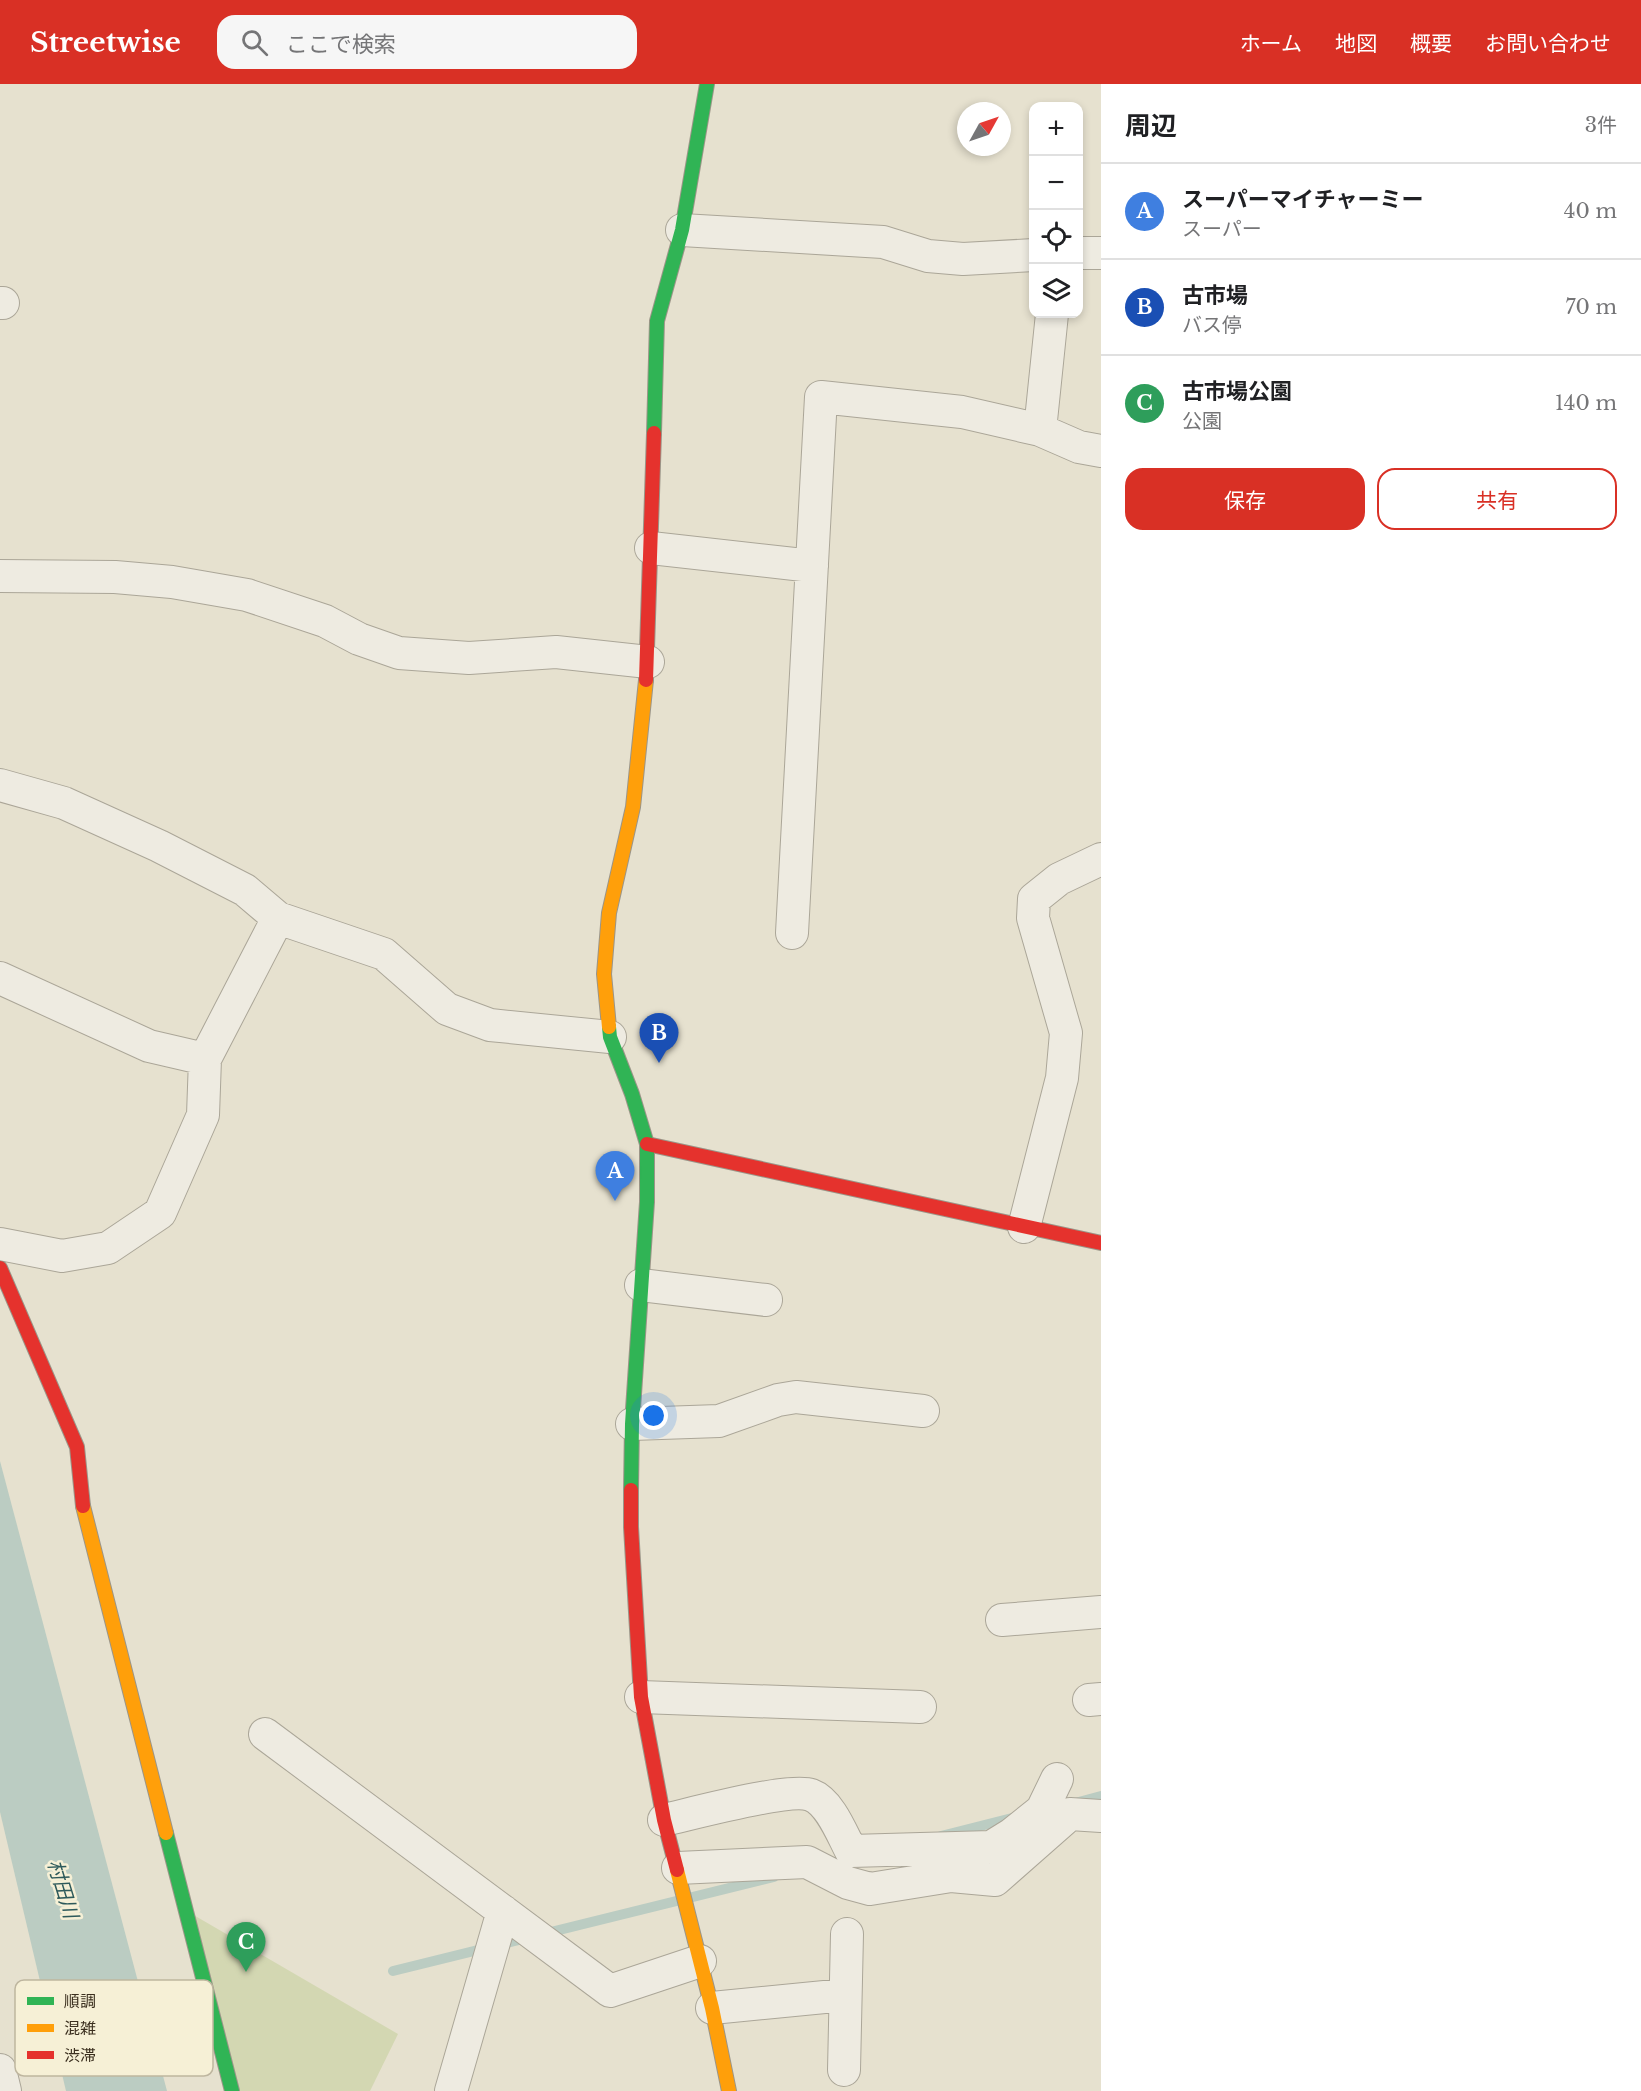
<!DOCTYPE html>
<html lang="ja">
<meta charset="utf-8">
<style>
body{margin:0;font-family:"Libre Baskerville","Noto Sans JP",serif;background:#f6f6f6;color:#202124}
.controls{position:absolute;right:18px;top:18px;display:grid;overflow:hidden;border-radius:12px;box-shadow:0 3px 9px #0003}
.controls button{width:54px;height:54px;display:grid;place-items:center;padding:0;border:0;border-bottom:2px solid #e0e0e0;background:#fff;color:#202124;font:30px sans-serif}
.compass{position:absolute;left:957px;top:18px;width:54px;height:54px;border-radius:50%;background:#fff;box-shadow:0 3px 9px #0003;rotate:50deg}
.you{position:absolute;left:654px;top:1332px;width:21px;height:21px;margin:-15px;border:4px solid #fff;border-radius:50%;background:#1a73e8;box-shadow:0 0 0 9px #1a73e833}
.badge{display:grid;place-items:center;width:39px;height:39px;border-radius:50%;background:#d93025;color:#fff;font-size:20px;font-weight:700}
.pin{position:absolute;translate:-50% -50px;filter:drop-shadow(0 2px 3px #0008)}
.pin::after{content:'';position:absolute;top:32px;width:21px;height:18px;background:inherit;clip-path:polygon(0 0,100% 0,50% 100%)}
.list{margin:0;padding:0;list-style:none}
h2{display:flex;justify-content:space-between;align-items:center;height:78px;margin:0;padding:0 24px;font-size:26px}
h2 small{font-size:20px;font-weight:400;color:#757577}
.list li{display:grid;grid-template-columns:39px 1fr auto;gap:18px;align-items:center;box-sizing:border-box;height:96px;padding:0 24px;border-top:2px solid #e0e0e0}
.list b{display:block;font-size:22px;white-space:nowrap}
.list p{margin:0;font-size:20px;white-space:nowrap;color:#757577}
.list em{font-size:20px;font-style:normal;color:#757577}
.actions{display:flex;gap:12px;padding:18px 24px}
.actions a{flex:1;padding:14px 0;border:2px solid #d93025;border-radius:18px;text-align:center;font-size:21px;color:#d93025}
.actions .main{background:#d93025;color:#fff}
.icon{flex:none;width:33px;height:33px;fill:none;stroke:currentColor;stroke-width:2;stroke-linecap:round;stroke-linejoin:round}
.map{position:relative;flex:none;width:1101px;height:2007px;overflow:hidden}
header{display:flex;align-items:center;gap:36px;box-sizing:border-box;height:84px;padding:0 30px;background:#d93025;color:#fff}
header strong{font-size:28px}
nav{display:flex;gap:33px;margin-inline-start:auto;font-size:21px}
.search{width:420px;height:54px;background:#f6f6f6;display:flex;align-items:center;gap:15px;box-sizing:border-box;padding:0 21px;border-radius:18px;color:#757577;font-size:22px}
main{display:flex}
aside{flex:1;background:#fff}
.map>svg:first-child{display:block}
.green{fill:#d3d7b2}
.water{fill:#bbccc2}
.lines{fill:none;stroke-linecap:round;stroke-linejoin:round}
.stream{stroke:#bbccc2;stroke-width:10}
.street-casing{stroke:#aba698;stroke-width:34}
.fast-casing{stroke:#9b9588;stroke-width:16}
.slow-casing{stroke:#9b9588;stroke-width:16}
.jam-casing{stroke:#9b9588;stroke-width:16}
.street{stroke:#eeebe1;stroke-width:32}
.fast{stroke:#30b455;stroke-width:14}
.slow{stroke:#ff9f0a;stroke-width:14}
.jam{stroke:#e5322d;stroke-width:14}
.labels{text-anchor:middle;stroke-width:5;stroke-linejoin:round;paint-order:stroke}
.water-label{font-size:20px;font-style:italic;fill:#2e5a5b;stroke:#f6f0d6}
.key{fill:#f6f0d6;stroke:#beb69f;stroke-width:1.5}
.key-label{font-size:16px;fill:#3b2f1f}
</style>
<header>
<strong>Streetwise</strong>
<div class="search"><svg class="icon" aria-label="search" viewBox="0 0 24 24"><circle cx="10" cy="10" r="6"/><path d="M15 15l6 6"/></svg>ここで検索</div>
<nav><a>ホーム</a><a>地図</a><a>概要</a><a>お問い合わせ</a></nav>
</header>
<main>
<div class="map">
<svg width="1101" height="2007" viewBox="0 0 1101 2007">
<rect width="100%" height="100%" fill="#e6e1cf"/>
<path class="green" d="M185 1826 398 1950 370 2007H231Z"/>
<path class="water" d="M0 1377 167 2007H66L0 1728Z"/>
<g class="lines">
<path class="stream" d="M1075 1719 1101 1712
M941 1752 1016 1733
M393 1887 774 1793"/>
<g class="street-casing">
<path id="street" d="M682 146 883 158 928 172 963 175 1034 171
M1078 169H1101
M0 219H3
M1040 346 1052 230
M651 464 812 482
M0 492 115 493 172 498 247 511 325 537 359 555 399 569 469 574 556 568 648 578
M0 701 64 719 159 762 245 806 278 834 384 870 447 925 490 941 610 953
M792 849 821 313 962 328 1040 346 1079 363 1101 367
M0 894 149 962 205 975
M1024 1143 1062 994 1066 949 1033 834 1034 815 1059 795 1101 775
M0 1160 62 1172 108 1164 160 1129 203 1031 205 975 278 834
M641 1201 766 1216
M632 1340 719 1337 778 1316 796 1313 923 1327
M1002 1536 1101 1528
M641 1613 920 1623
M1089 1616 1101 1615
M265 1650 610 1907 700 1877
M664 1736C691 1730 790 1703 811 1711 830 1718 842 1750 851 1767L991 1763 1012 1750 1042 1726 1057 1695
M678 1784 807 1778 848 1799 870 1805 951 1792 995 1796 1070 1730 1101 1732
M712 1924 845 1911
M0 1986 5 2007
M844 1986 847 1850
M451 2007 503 1827"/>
</g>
<g class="fast-casing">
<path id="fast" d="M654 349 657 237 682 146 707 0
M609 943 610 953 632 1010 647 1060V1118L632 1340 631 1406
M166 1749 232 2007"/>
</g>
<g class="slow-casing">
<path id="slow" d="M609 943 604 890 609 829 633 723 646 596
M83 1422 166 1749
M677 1786 712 1924 729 2007"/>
</g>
<g class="jam-casing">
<path id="jam" d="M646 596 654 349
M647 1060 1101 1159
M0 1184 77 1363 83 1422
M631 1406V1443L641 1613 664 1736 677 1786"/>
</g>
<use href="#street" class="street"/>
<use href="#fast" class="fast"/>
<use href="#slow" class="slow"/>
<use href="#jam" class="jam"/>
</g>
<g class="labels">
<g class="water-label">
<text transform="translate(63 1805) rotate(73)" y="7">村田川</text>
</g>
</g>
<rect x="15" y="1896" width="198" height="96" rx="9" class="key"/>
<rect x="27" y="1913" width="27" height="8" fill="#30b455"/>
<rect x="27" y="1940" width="27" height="8" fill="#ff9f0a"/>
<rect x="27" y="1967" width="27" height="8" fill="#e5322d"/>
<g class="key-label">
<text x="64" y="1923">順調</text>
<text x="64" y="1950">混雑</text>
<text x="64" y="1977">渋滞</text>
</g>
</svg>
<div class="controls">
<button>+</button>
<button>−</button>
<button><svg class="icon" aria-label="locate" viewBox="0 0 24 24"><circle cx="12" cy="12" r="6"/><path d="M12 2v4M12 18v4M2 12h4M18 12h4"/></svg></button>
<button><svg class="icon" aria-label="layers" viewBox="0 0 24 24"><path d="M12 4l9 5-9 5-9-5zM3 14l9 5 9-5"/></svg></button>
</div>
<svg class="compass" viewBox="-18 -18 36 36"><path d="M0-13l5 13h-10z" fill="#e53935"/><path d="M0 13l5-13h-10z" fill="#757577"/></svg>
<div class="you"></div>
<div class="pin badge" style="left:615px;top:1117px;background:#3f7fe0">A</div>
<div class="pin badge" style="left:659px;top:979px;background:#1a4fb4">B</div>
<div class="pin badge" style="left:246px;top:1888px;background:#2e9e5b">C</div>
</div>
<aside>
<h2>周辺<small>3件</small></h2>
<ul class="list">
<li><span class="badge" style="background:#3f7fe0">A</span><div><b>スーパーマイチャーミー</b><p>スーパー</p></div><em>40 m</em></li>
<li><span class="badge" style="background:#1a4fb4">B</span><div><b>古市場</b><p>バス停</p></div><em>70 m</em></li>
<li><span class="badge" style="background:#2e9e5b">C</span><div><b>古市場公園</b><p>公園</p></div><em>140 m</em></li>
</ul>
<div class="actions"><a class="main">保存</a><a>共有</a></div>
</aside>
</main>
